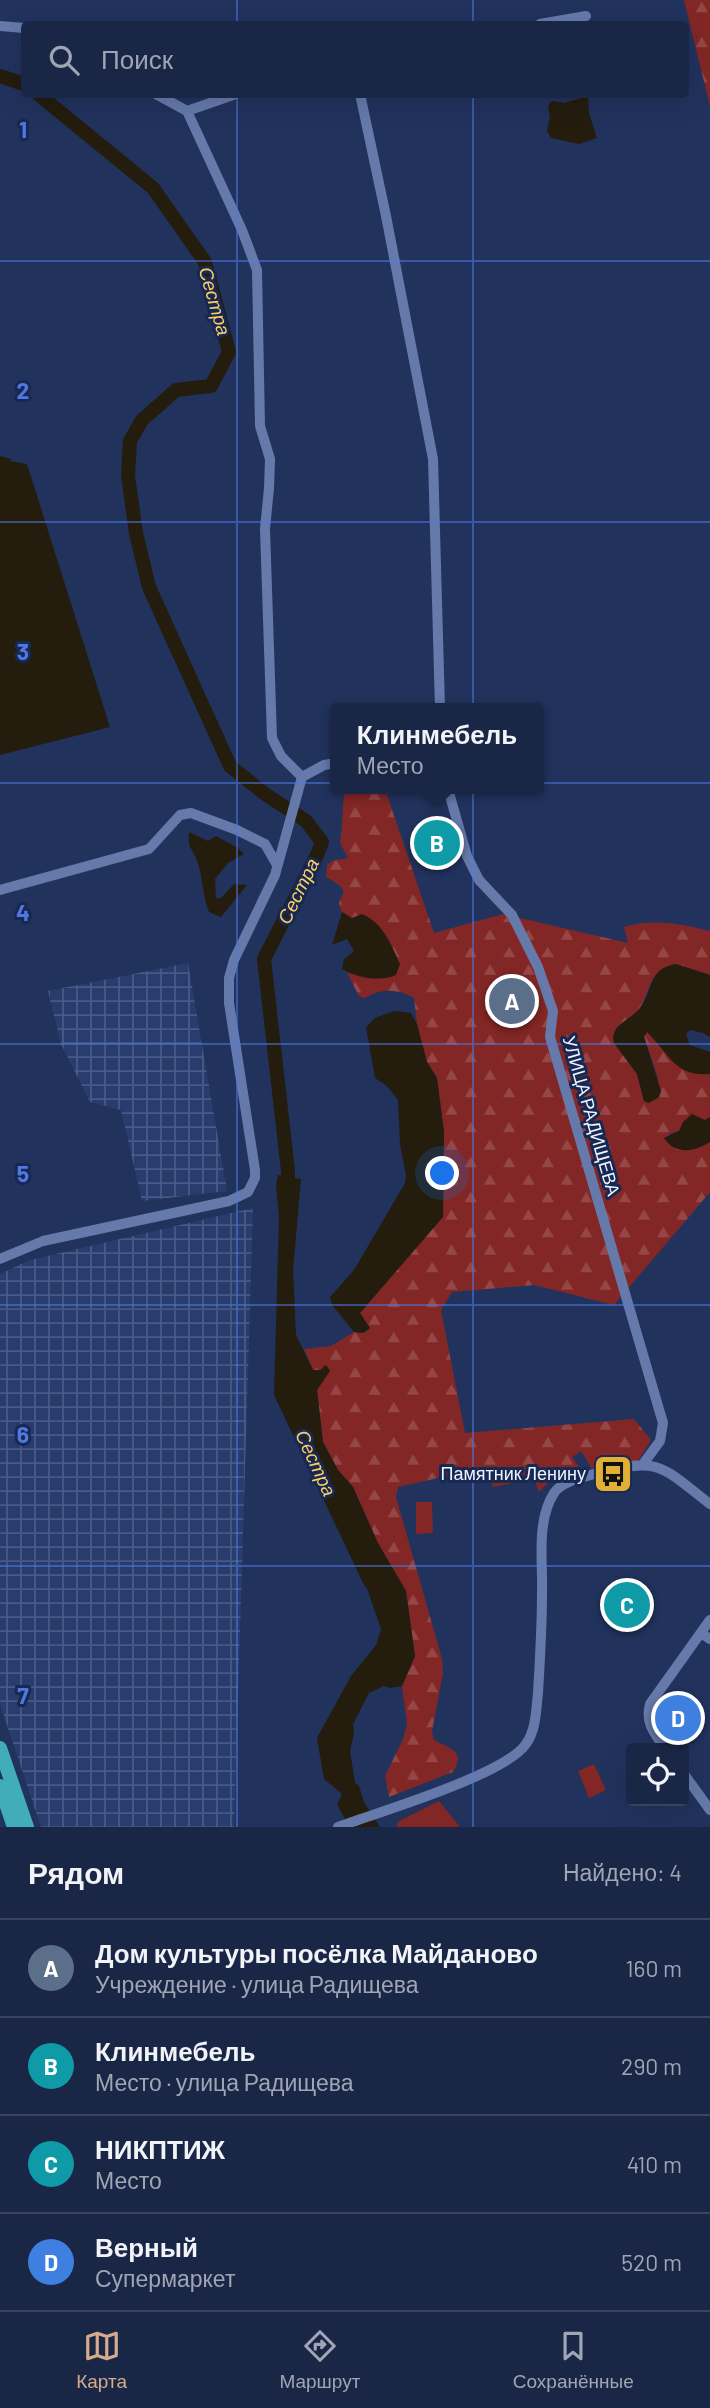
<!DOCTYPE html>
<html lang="ru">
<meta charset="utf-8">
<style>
body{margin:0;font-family:Barlow,sans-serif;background:#263251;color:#f1f3f6}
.controls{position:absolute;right:21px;bottom:21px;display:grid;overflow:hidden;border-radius:7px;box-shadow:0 7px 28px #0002}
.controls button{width:63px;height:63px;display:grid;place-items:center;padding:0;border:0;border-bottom:2px solid #37435f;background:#192646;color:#f1f3f6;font:35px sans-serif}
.you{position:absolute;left:443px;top:1174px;width:24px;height:24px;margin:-18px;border:5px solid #fff;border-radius:50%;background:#1a73e8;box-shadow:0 0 0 10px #1a73e833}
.badge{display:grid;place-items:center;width:46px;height:46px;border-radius:50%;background:#d6ab8b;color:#fff;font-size:23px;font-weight:700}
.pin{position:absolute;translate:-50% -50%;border:4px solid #fff;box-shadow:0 2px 7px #0006}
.popup{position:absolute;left:330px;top:703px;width:214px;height:91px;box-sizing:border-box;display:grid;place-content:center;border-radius:7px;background:#192646;filter:drop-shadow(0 2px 5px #0005);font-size:23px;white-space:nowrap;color:#9fa5b3}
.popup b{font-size:26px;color:#f1f3f6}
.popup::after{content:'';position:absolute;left:50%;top:100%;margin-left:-14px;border:14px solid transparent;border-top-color:#192646}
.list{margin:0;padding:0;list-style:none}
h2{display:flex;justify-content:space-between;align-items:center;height:91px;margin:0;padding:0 28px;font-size:30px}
h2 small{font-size:23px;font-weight:400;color:#9fa5b3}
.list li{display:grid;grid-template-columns:46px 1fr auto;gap:21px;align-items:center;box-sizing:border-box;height:98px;padding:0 28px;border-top:2px solid #37435f}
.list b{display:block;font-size:26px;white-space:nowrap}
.list p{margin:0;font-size:23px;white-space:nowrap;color:#9fa5b3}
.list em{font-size:23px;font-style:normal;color:#9fa5b3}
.icon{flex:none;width:38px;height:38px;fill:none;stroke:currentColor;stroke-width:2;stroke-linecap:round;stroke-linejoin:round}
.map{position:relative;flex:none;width:710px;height:1827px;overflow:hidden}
.search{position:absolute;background:#192646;box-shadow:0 7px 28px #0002;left:21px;right:21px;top:21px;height:77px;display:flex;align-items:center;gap:18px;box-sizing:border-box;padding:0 24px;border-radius:7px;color:#9fa5b3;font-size:26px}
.sheet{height:483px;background:#192646}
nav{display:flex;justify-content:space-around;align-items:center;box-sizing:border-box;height:98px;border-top:2px solid #37435f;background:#192646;font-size:19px;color:#9fa5b3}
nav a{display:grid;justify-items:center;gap:4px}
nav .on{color:#d6ab8b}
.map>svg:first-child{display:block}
.industrial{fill:url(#industrial-grid)}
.forest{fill:url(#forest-firs)}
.garden{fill:#822725}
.water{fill:#241d0e}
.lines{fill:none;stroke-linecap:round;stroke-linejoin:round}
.river{stroke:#241d0e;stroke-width:14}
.minor{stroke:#657aab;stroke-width:10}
.highway{stroke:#41adb9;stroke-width:14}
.grid{fill:none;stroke:#5178e2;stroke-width:2;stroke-opacity:0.55}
.labels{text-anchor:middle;stroke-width:6;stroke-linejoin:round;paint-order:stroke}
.street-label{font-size:18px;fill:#eef4ff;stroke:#172852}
.poi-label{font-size:18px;fill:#eef4ff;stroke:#172852;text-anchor:end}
.water-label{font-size:19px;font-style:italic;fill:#fdce63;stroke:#172852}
.grid-label{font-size:23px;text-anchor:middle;font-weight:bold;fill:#5178e2;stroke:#172852;stroke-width:6;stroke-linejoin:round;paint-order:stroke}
</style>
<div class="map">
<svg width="710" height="1827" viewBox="0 0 710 1827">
<defs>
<pattern id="industrial-grid" width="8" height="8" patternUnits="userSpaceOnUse" patternTransform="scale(1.75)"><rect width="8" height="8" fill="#283c6e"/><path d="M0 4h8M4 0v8" fill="none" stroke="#485984"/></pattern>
<pattern id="forest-firs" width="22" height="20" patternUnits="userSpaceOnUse" patternTransform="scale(1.75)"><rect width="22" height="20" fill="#822725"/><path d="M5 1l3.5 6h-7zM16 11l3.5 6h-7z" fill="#944746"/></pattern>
</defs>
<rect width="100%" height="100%" fill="#21325d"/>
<path class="industrial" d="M188 963 227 1191 142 1201 121 1110 90 1102 61 1044 48 991Z
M253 1208 234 1827H41L0 1704V1274L30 1260Z"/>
<path class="forest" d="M684 0H710V106Z
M345 789H385L434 933 503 914 628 943 624 927C654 918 681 924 710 931V975L676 964 653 978 640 1009 617 1027 614 1043 637 1074 644 1101 658 1078 644 1036 647 1032C666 1051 679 1076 710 1074V1117L705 1120 683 1122 679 1131 668 1134 692 1150 710 1142V1192L614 1305 534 1285 452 1292 441 1310 465 1433 634 1419 651 1440 638 1461 605 1466 602 1460 596 1461 597 1467 592 1469 581 1451 572 1457 583 1472C563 1474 552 1477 539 1492L534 1479 493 1487 487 1467 398 1487 396 1497 442 1659 443 1673 432 1731 434 1740C448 1748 467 1750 453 1772L389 1797 385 1776 403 1739 407 1724 402 1686 415 1656 406 1591 378 1543 353 1487 338 1470 323 1442 317 1390 320 1370H313L304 1349 331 1346 354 1332 363 1333 370 1329 360 1313 443 1216 444 1132 437 1078 427 1062 417 1024 414 998C398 989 381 988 365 998L359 996 347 973 374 978C367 960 362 938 353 921 351 916 344 915 341 910 332 894 360 895 326 877L327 865 332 861 348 858 340 843C343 823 342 807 345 789Z"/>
<path class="garden" d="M416 1502H432L433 1533 416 1534Z
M594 1764 606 1790 589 1798 578 1771Z
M439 1801 460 1827H396L399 1821Z"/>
<path class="water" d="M588 96 589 113 597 138 579 144 551 138 547 131 550 117 548 106 552 101 564 103Z
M0 456 11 459 10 461 27 464 110 727 0 755Z
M189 832 208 841 216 836 238 848 244 854 228 863 215 879 216 898H221L234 884 247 885 221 917 209 912C202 895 203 875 196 858 190 845 188 849 189 832Z
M342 912 352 918 362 914C383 923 391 944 400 964L396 975C380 982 357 978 342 969L344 959 354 951 347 939 332 945Z
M676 964 710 975V1037L703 1033 690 1030 686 1034 690 1045 710 1052V1074C674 1077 669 1053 647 1032L644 1037 661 1091 659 1097 649 1103 644 1101 637 1074 614 1043C609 1025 630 1021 639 1009 654 992 647 968 676 964Z
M394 1011 411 1013 417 1024 427 1062 437 1078 444 1132 443 1217 360 1313 370 1328 363 1333 354 1332 332 1305 330 1297 354 1270 405 1183 406 1175 400 1144 398 1100 387 1086 375 1078 366 1027 375 1018Z
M692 1114 705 1120 710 1117V1142C694 1152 675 1155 664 1138L679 1131 683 1122Z
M278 1175 301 1179 293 1270 296 1335 313 1370H320L326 1365 330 1371 317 1390 323 1442 338 1470 353 1487 378 1543 406 1591 415 1656 402 1686 390 1688 384 1686 369 1693 353 1724 354 1734 350 1751 355 1783 359 1786 364 1802 380 1827H349L337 1804 342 1794 324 1779 317 1738 351 1676 376 1645 387 1612 364 1585 274 1395 279 1217 276 1185Z"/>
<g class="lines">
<path class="river" d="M0 76 24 84
M38 94 153 188 205 262 229 352 211 386 176 390 142 420 130 441 128 476 136 533 149 587 230 766 265 794 306 821 322 842 317 855 264 959 288 1171V1194
M374 1587 390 1634"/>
<path class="minor" d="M540 24 586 16
M0 26 24 28
M156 94 187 111 236 94
M360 94 386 216 433 459 440 708
M187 111 242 230 257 270 260 426 270 459 269 488 265 529 272 738 281 756 302 777
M448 789 467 856 479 880 512 915 538 967 553 1011 550 1037 663 1423 660 1441 643 1464
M0 890 149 849 180 815 191 813 237 830 265 844 277 865
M0 1259 43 1241 229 1201 248 1192 255 1178V1170L229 1003V978L234 960 275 875 302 777 324 765 336 763
M701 1633 710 1639
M665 1748C654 1733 645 1723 650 1704L710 1620
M684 1774 710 1810
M338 1827C378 1812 505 1775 526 1744 536 1730 536 1711 538 1693 540 1660 542 1626 542 1593 543 1562 536 1521 554 1493 562 1481 587 1476 601 1472 661 1456 664 1469 710 1504"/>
<path class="highway" d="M0 1748 27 1827
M0 1786 14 1827"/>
</g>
<path class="grid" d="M237 0V24M473 0V24M237 94V1827M473 94V1827M0 261H710M0 522H710M0 783H710M0 1044H710M0 1305H710M0 1566H710"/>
<defs>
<g id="bus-square" transform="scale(2.0125)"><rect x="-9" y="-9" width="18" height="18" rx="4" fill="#e0af34" stroke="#172852"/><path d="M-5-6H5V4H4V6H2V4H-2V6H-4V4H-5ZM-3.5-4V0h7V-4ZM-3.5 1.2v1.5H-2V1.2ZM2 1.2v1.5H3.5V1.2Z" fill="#111"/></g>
</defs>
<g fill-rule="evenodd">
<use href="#bus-square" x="613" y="1474"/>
</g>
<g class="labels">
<g class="street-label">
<text transform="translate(591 1116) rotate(74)" y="6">УЛИЦА РАДИЩЕВА</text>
</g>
<g class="poi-label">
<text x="586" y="1480">Памятник Ленину</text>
</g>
<g class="water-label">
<text transform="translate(215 301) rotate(74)" y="7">Сестра</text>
<text transform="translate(298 891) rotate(-64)" y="7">Сестра</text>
<text transform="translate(316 1463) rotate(65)" y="7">Сестра</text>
</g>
</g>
<g class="grid-label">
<text x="23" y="138">1</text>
<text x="23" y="399">2</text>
<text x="23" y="660">3</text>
<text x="23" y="921">4</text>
<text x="23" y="1182">5</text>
<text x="23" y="1443">6</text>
<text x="23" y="1704">7</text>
</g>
</svg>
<div class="controls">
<button><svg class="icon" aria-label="locate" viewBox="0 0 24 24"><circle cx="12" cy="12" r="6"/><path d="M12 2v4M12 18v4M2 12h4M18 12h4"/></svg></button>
</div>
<div class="you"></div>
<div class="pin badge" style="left:512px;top:1001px;background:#5c6f8a">A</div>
<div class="pin badge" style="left:437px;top:843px;background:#0f9aa8">B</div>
<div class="popup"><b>Клинмебель</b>Место</div>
<div class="pin badge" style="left:627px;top:1605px;background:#0f9aa8">C</div>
<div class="pin badge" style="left:678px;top:1718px;background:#3f7fe0">D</div>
<div class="search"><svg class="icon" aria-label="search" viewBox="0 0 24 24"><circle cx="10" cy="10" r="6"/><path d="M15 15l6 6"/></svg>Поиск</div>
</div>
<section class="sheet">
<h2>Рядом<small>Найдено: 4</small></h2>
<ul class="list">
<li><span class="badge" style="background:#5c6f8a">A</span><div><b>Дом культуры посёлка Майданово</b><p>Учреждение · улица Радищева</p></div><em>160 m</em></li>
<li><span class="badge" style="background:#0f9aa8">B</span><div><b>Клинмебель</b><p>Место · улица Радищева</p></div><em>290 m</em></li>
<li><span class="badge" style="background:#0f9aa8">C</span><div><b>НИКПТИЖ</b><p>Место</p></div><em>410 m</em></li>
<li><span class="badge" style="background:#3f7fe0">D</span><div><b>Верный</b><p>Супермаркет</p></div><em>520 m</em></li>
</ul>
</section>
<nav>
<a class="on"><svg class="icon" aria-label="map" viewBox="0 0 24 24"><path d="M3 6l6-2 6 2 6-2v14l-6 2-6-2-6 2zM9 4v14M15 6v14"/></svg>Карта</a>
<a><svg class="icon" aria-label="directions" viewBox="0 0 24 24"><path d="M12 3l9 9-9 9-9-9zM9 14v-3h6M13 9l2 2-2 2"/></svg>Маршрут</a>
<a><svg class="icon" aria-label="saved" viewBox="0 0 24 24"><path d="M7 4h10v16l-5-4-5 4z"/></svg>Сохранённые</a>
</nav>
